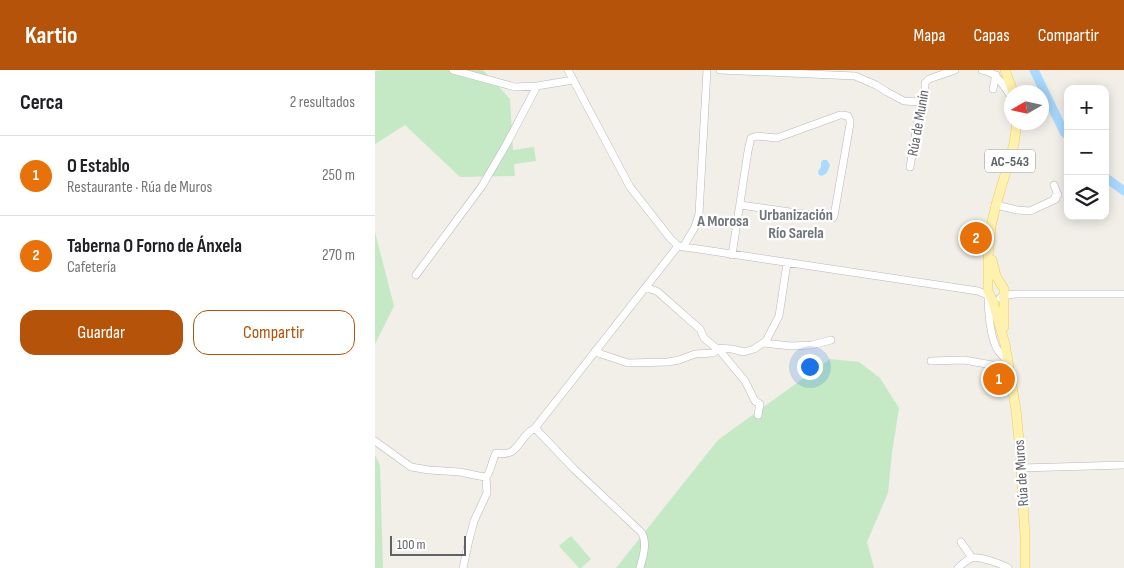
<!DOCTYPE html>
<html lang="es">
<meta charset="utf-8">
<style>
body{margin:0;font-family:"Sofia Sans Condensed",sans-serif;background:#f6f6f6;color:#202124}
.controls{position:absolute;right:15px;top:15px;display:grid;overflow:hidden;border-radius:10px;box-shadow:0 2px 12px #0003}
.controls button{width:45px;height:45px;display:grid;place-items:center;padding:0;border:0;border-bottom:1px solid #e0e0e0;background:#fff;color:#202124;font:25px sans-serif}
.compass{position:absolute;left:629px;top:15px;width:45px;height:45px;border-radius:50%;background:#fff;box-shadow:0 2px 12px #0003;rotate:261deg}
.scale{position:absolute;left:15px;bottom:12px;width:76px;box-sizing:border-box;padding-left:5px;border:2px solid #5f6368;border-top:0;font-size:14px;line-height:18px;white-space:nowrap;color:#5f6368;-webkit-text-stroke:4px #fff;paint-order:stroke}
.you{position:absolute;left:434px;top:296px;width:18px;height:18px;margin:-12px;border:4px solid #fff;border-radius:50%;background:#1a73e8;box-shadow:0 0 0 8px #1a73e833}
.badge{display:grid;place-items:center;width:32px;height:32px;border-radius:50%;background:#b45309;color:#fff;font-size:16px;font-weight:700}
.pin{position:absolute;translate:-50% -50%;border:2px solid #fff;box-shadow:0 1px 5px #0006}
.list{margin:0;padding:0;list-style:none}
h2{display:flex;justify-content:space-between;align-items:center;height:65px;margin:0;padding:0 20px;font-size:21px}
h2 small{font-size:16px;font-weight:400;color:#757577}
.list li{display:grid;grid-template-columns:32px 1fr auto;gap:15px;align-items:center;box-sizing:border-box;height:80px;padding:0 20px;border-top:1px solid #e0e0e0}
.list b{display:block;font-size:19px;white-space:nowrap}
.list p{margin:0;font-size:16px;white-space:nowrap;color:#757577}
.list em{font-size:16px;font-style:normal;color:#757577}
.actions{display:flex;gap:10px;padding:15px 20px}
.actions a{flex:1;padding:11px 0;border:1px solid #b45309;border-radius:15px;text-align:center;font-size:18px;color:#b45309}
.actions .main{background:#b45309;color:#fff}
.icon{flex:none;width:28px;height:28px;fill:none;stroke:currentColor;stroke-width:2;stroke-linecap:round;stroke-linejoin:round}
.map{position:relative;flex:none;width:749px;height:498px;overflow:hidden}
header{display:flex;align-items:center;gap:30px;box-sizing:border-box;height:70px;padding:0 25px;background:#b45309;color:#fff}
header strong{font-size:24px}
nav{display:flex;gap:28px;margin-inline-start:auto;font-size:18px}
main{display:flex}
aside{flex:1;background:#fff}
.map>svg:first-child{display:block}
.green{fill:#c5e8c5}
.water{fill:#aadaff}
.lines{fill:none;stroke-linecap:round;stroke-linejoin:round}
.river{stroke:#aadaff;stroke-width:9}
.minor-casing{stroke:#b5b8bc;stroke-width:8}
.major-casing{stroke:#f2c960;stroke-width:10}
.minor{stroke:#fff;stroke-width:7}
.major{stroke:#fff2af;stroke-width:9}
.labels{text-anchor:middle;stroke-width:4.5;stroke-linejoin:round;paint-order:stroke}
.shield{fill:#fff;stroke:#8f9295;stroke-width:1}
.shield-label{font-size:14px;font-weight:bold;fill:#5f6368}
.street-label{font-size:15px;fill:#5f6368;stroke:#fff}
.neighbourhood-label{font-size:16px;font-weight:bold;fill:#70757a;stroke:#fff}
</style>
<header>
<strong>Kartio</strong>
<nav><a>Mapa</a><a>Capas</a><a>Compartir</a></nav>
</header>
<main>
<aside>
<h2>Cerca<small>2 resultados</small></h2>
<ul class="list">
<li><span class="badge" style="background:#e8710a">1</span><div><b>O Establo</b><p>Restaurante · Rúa de Muros</p></div><em>250 m</em></li>
<li><span class="badge" style="background:#e8710a">2</span><div><b>Taberna O Forno de Ánxela</b><p>Cafetería</p></div><em>270 m</em></li>
</ul>
<div class="actions"><a class="main">Guardar</a><a>Compartir</a></div>
</aside>
<div class="map">
<svg width="749" height="498" viewBox="0 0 749 498">
<rect width="100%" height="100%" fill="#f1efe8"/>
<path class="green" d="M7 0H108L135 29 138 80 159 77 161 91 139 94 140 106 85 107 30 55 0 74V1Z
M0 162 19 236 0 274Z
M455 289 484 292 505 308 524 338 517 383 513 423 492 472 499 498H241L343 370Z
M0 385 5 395 8 498H0Z
M196 466 216 489 206 498H204L184 476Z"/>
<path class="water" d="M448 90H452L455 95 452 103 447 106 444 105 443 101 446 97V92Z"/>
<g class="lines">
<path class="river" d="M659 0 689 62 693 66
M730 107 749 121"/>
<g class="minor-casing">
<path id="minor" d="M193 0 255 117 295 168 303 176 603 221 615 226
M345 0 480 6 501 15 512 22 529 31 546 32
M607 0C625 4 626 14 636 26
M162 16 198 10
M618 19 621 5
M535 97 546 32 550 27V13L554 9 580 0
M621 135 642 140 655 141 681 129 680 127 683 125 679 115
M308 177 320 157 324 144 332 0
M357 185 373 81 376 68 382 66 402 68 465 45H468L473 46 475 51V54L459 146 458 148 365 135
M41 205 107 116 131 75 162 16 140 17 78 0
M613 224C613 240 615 270 624 282 627 286 630 288 633 291
M625 228 632 225 641 224H749
M388 273 416 276 437 275 456 270
M341 278 357 279 369 282 379 279 391 271 404 246 412 193
M342 279 346 282 370 311 380 331 385 334 383 345
M220 281 226 284 253 293 293 292 304 290 320 284 338 283 341 281V278L329 268 325 259 318 253 283 222 271 217
M556 291 589 290 634 298
M0 371 36 397 54 400 85 402 104 406 111 407 112 423 99 451 94 470 88 498
M646 398 749 395
M111 407C116 402 117 390 121 383 141 387 142 374 153 363 155 361 158 360 160 358
M586 472 597 488
M265 498C268 487 273 472 266 462L199 399 160 358 303 176
M583 498C587 494 591 490 597 488 604 486 627 494 633 498"/>
</g>
<g class="major-casing">
<path id="major" d="M630 0 638 22
M642 52 639 74 621 135 616 156 613 187V221L618 232 630 274 641 340 645 380 650 467V498
M617 190 621 206 629 219V257"/>
</g>
<use href="#minor" class="minor"/>
<use href="#major" class="major"/>
</g>
<g class="labels">
<rect class="shield" x="610" y="79.5" width="50" height="23" rx="4"/>
<g class="shield-label">
<text x="635" y="96">AC-543</text>
</g>
<g class="street-label">
<text transform="translate(543 53) rotate(-80)" y="5">Rúa de Munín</text>
<text transform="translate(646 403) rotate(-94)" y="5">Rúa de Muros</text>
</g>
<g class="neighbourhood-label">
<text x="421" y="150">Urbanización<tspan x="421" dy="18">Río Sarela</tspan></text>
<text x="348" y="156">A Morosa</text>
</g>
</g>
</svg>
<div class="controls">
<button>+</button>
<button>−</button>
<button><svg class="icon" aria-label="layers" viewBox="0 0 24 24"><path d="M12 4l9 5-9 5-9-5zM3 14l9 5 9-5"/></svg></button>
</div>
<svg class="compass" viewBox="-18 -18 36 36"><path d="M0-13l5 13h-10z" fill="#e53935"/><path d="M0 13l5-13h-10z" fill="#757577"/></svg>
<div class="scale">100 m</div>
<div class="you"></div>
<div class="pin badge" style="left:624px;top:309px;background:#e8710a">1</div>
<div class="pin badge" style="left:601px;top:168px;background:#e8710a">2</div>
</div>
</main>
